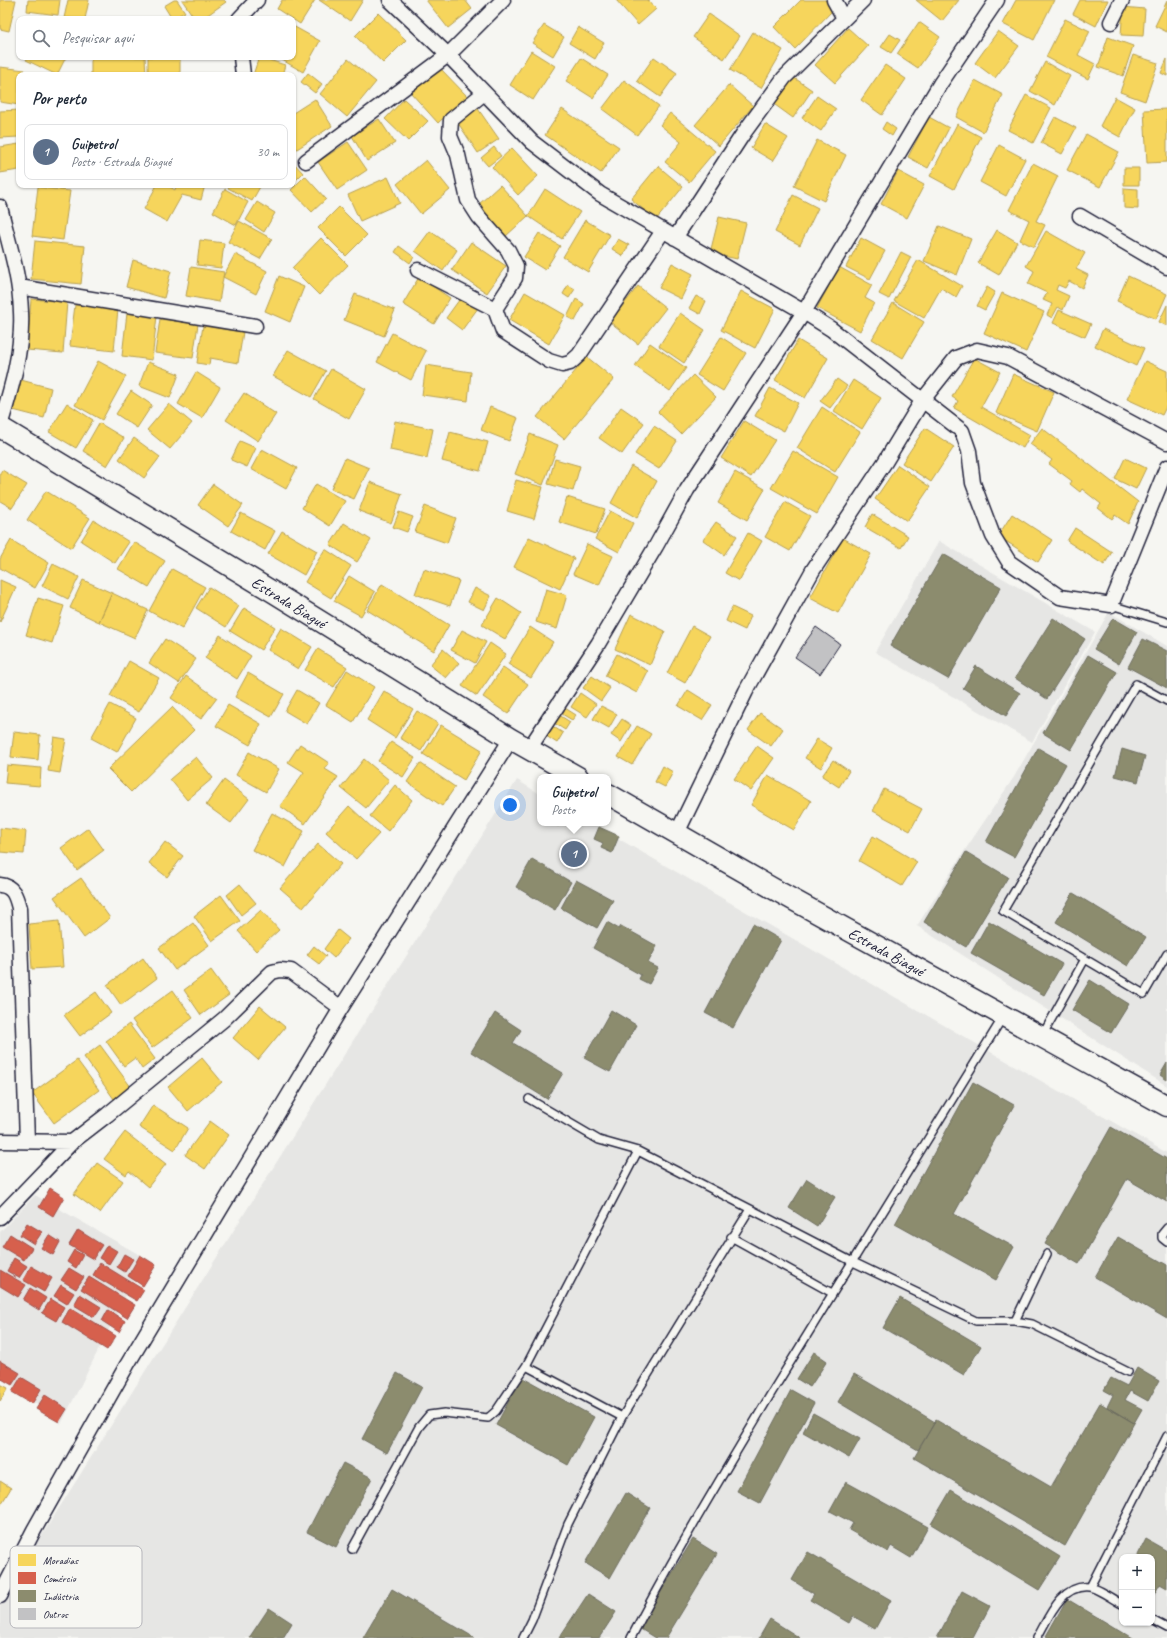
<!DOCTYPE html>
<html lang="pt">
<meta charset="utf-8">
<style>
body{margin:0;font-family:Caveat,sans-serif;background:#f6f6f7;color:#1f2937}
.controls{position:absolute;right:12px;bottom:12px;display:grid;overflow:hidden;border-radius:8px;box-shadow:0 1px 3px #0004}
.controls button{width:36px;height:36px;display:grid;place-items:center;padding:0;border:0;border-bottom:1px solid #e0e1e3;background:#fff;color:#1f2937;font:20px sans-serif}
.you{position:absolute;left:510px;top:805px;width:14px;height:14px;margin:-10px;border:3px solid #fff;border-radius:50%;background:#1a73e8;box-shadow:0 0 0 6px #1a73e833}
.badge{display:grid;place-items:center;width:26px;height:26px;border-radius:50%;background:#c8321e;color:#fff;font-size:13px;font-weight:700}
.pin{position:absolute;translate:-50% -50%;border:2px solid #fff;box-shadow:0 1px 4px #0006}
.popup{position:absolute;left:537px;top:774px;width:74px;height:52px;box-sizing:border-box;display:grid;place-content:center;border-radius:8px;background:#fff;filter:drop-shadow(0 1px 3px #0005);font-size:13px;white-space:nowrap;color:#747a83}
.popup b{font-size:15px;color:#1f2937}
.popup::after{content:'';position:absolute;left:50%;top:100%;margin-left:-8px;border:8px solid transparent;border-top-color:#fff}
.list{margin:0;padding:0;list-style:none}
h2{display:flex;justify-content:space-between;align-items:center;height:52px;margin:0;padding:0 16px;font-size:17px}
h2 small{font-size:13px;font-weight:400;color:#747a83}
.list li{display:grid;grid-template-columns:26px 1fr auto;gap:12px;align-items:center;box-sizing:border-box;height:56px;margin:0 8px 8px;padding:0 8px;border:1px solid #e0e1e3;border-radius:8px}
.list b{display:block;font-size:15px;white-space:nowrap}
.list p{margin:0;font-size:13px;white-space:nowrap;color:#747a83}
.list em{font-size:13px;font-style:normal;color:#747a83}
.icon{flex:none;width:22px;height:22px;fill:none;stroke:currentColor;stroke-width:2;stroke-linecap:round;stroke-linejoin:round}
.map{position:relative;flex:none;width:1167px;height:1638px;overflow:hidden}
.search{position:absolute;background:#fff;box-shadow:0 1px 3px #0004;left:16px;top:16px;width:280px;height:44px;display:flex;align-items:center;gap:10px;box-sizing:border-box;padding:0 14px;border-radius:8px;color:#747a83;font-size:15px}
.panel{position:absolute;background:#fff;box-shadow:0 1px 3px #0004;left:16px;top:72px;width:280px;height:116px;border-radius:8px}
.map>svg:first-child{display:block}
.built{fill:#e6e6e4;fill-rule:evenodd}
.homes{fill:#f6d55c;stroke:#b69f52}
.shops{fill:#d6604d;stroke:#a04d48}
.industry{fill:#8c8c6e;stroke:#6c6c5f}
.building{fill:#c2c2c4;stroke:#22223b}
.lines{fill:none;stroke-linecap:round;stroke-linejoin:round}
.service-casing{stroke:#22223b;stroke-width:10}
.minor-casing{stroke:#22223b;stroke-width:17}
.secondary-casing{stroke:#22223b;stroke-width:23}
.service{stroke:#f6f6f2;stroke-width:7}
.minor{stroke:#f6f6f2;stroke-width:14}
.secondary{stroke:#f6f6f2;stroke-width:20}
.labels{text-anchor:middle;stroke-width:4;stroke-linejoin:round;paint-order:stroke}
.street-label{font-size:16px;fill:#22223b;stroke:#f6f6f2}
.key{fill:#f6f6f2;stroke:#b6b6bb;stroke-width:1}
.key-label{font-size:11px;fill:#22223b}
</style>
<div class="map">
<svg width="1167" height="1638" viewBox="0 0 1167 1638">
<rect width="100%" height="100%" fill="#f6f6f2"/>
<filter id="ink" filterUnits="userSpaceOnUse"><feTurbulence type="fractalNoise" baseFrequency=".025" numOctaves="2"/><feDisplacementMap in="SourceGraphic" scale="8" xChannelSelector="R" yChannelSelector="G"/><feConvolveMatrix kernelMatrix="1 2 1 2 8 2 1 2 1" color-interpolation-filters="sRGB"/></filter>
<g filter="url(#ink)">
<path class="built" d="M939 541 1095 632 1032 742 875 652Z
M1109 612 1167 646V1086L917 926 965 850 1014 777Z
M517 780 540 794V823H591L1167 1153V1638H1L0 1637V1602ZM1122 1557H1152V1623H1122Z
M35 1195 145 1258 61 1424 0 1375V1232Z"/>
<path class="homes" d="M0 0H16L9 31 0 29Z
M28 0H60L58 15 27 11Z
M68 0H89L85 19 64 18Z
M174 0H177L185 12 172 19 164 6Z
M182 0H224L226 2 202 19H195Z
M282 0H315L300 24 277 9Z
M319 0H363L350 21Z
M426 0H465L472 9 448 28Z
M616 0H648L656 9 638 25Z
M801 0H825L834 9 795 49 774 27Z
M916 0H959L942 21Z
M1016 0H1054L1034 40 1003 24Z
M1080 0H1108L1096 26 1073 14Z
M1167 1V32L1155 26Z
M1123 7 1145 9 1143 36 1121 35Z
M378 13 406 40 383 63 355 36Z
M709 14 740 36 724 59 693 37Z
M1065 19 1090 31 1078 55 1095 64 1088 79 1046 57Z
M919 22 940 37 918 68 897 54Z
M544 25 564 37 553 56 532 43Z
M293 26 320 41 303 72 277 57H293Z
M578 27 604 43 595 59 569 43Z
M848 28 868 46 835 83 815 65Z
M998 31 1019 46 995 78 975 63Z
M753 32 783 50 761 88 730 70Z
M890 34 900 40 891 53 881 47Z
M1108 37 1133 46 1123 76 1098 67Z
M531 51 555 66 533 100 510 85Z
M1133 55 1158 63 1145 101 1120 92Z
M28 57H66L57 75 26 60Z
M91 57H145L146 75H91Z
M148 57H180V75H148Z
M259 57 285 65 282 75H253Z
M654 57 677 73 660 97 637 81Z
M581 58 608 75 593 98 566 81Z
M348 59 376 82 347 117 320 94Z
M1167 59V76L1161 73Z
M1045 62 1070 76 1055 105 1030 91Z
M885 65 906 79 882 115 861 100Z
M0 67 25 70 24 75H19V105L0 102Z
M439 67 467 96 438 123 411 93Z
M308 73 322 84 315 93 301 82Z
M790 75 812 90 793 118 771 102Z
M624 80 659 106 637 135 602 109Z
M975 80 1003 95 983 132 956 117Z
M729 85 753 106 719 146 695 125Z
M1026 95 1051 108 1033 143 1008 130Z
M817 96 836 109 821 131 802 118Z
M1115 97 1135 108 1120 137 1100 126Z
M315 99 332 126 294 151 293 113Z
M404 99 428 121 408 141 385 119Z
M476 106 499 139 478 153 456 120Z
M562 109 619 147 601 173 545 135Z
M1167 109V162L1147 163 1144 110Z
M19 110V137L0 138V111Z
M670 113 715 151 689 182 665 162 681 142 660 125Z
M929 117 949 128 928 168 908 157Z
M1055 117 1076 128 1062 154 1041 143Z
M379 119 395 143 367 161 352 136Z
M886 122 896 129 892 136 882 129Z
M765 124 788 138 773 161 751 148Z
M957 124 981 137 954 189 930 176Z
M1086 134 1119 152 1100 187 1067 170Z
M817 140 846 155 824 201 794 186Z
M348 142 367 170 337 190 318 162Z
M19 144V170L0 173V147Z
M999 145 1025 159 1006 196 980 182Z
M494 147 501 156 488 166 481 158Z
M512 148 538 176 518 195 492 167Z
M426 160 450 190 421 214 397 184Z
M293 162 303 173 293 183Z
M1033 163 1058 176 1036 221 1045 225 1034 247 1020 240 1029 220 1009 210Z
M658 166 683 187 656 220 631 199Z
M1124 168H1139V185H1124Z
M898 171 924 185 907 218 881 204Z
M305 176 326 199 312 212 291 190Z
M388 177 400 203 360 221 348 195Z
M157 185H167L175 190 176 185H205L201 200 182 195 167 222 144 209Z
M230 185H261L252 201 228 188Z
M500 185 528 216 506 236 478 205Z
M38 187 70 191 63 240 32 236Z
M1124 188 1138 189V209L1124 208Z
M225 189 248 202 236 225 213 212Z
M545 189 580 212 562 239 528 216Z
M793 195 818 208 800 245 775 232Z
M257 202 275 213 264 232 246 220Z
M339 207 367 235 346 256 318 228Z
M719 217 746 223 737 259 710 253Z
M585 220 610 235 588 272 563 257Z
M239 221 272 239 260 259 228 242Z
M939 226 971 239 957 275 924 261Z
M997 230 1017 242 999 275 978 263Z
M430 231 457 250 443 271 415 251Z
M1046 231 1085 253 1076 269 1088 275 1082 288 1069 281 1065 288 1058 285 1056 290 1069 296 1063 310 1058 307 1052 318 1047 315 1052 304 1043 300 1047 293 1028 284 1034 271 1026 266Z
M539 233 560 246 545 270 524 257Z
M321 238 348 265 319 295 292 268Z
M861 238 885 251 870 279 846 267Z
M618 239 629 245 623 256 612 249Z
M200 240 224 243 221 268 197 265Z
M35 241 85 246 81 284 31 279Z
M471 242 506 266 487 293 452 270Z
M399 246 414 257 410 263 395 252Z
M901 252 911 257 889 299 879 294Z
M235 254 267 271 256 294 223 277Z
M133 260 171 271 164 298 126 287Z
M918 260 962 286 956 297 941 288 924 318 894 301Z
M672 263 693 274 681 299 659 288Z
M191 267 224 272 219 302 186 296Z
M839 267 872 285 865 298 874 303 860 331 817 308Z
M279 276 304 287 290 322 265 311Z
M1128 276 1167 294 1156 319 1117 301Z
M419 277 450 298 434 324 403 304Z
M568 285 575 289 569 298 563 294Z
M638 286 666 308 638 344 610 322Z
M987 287 995 292 985 310 977 306Z
M741 291 775 309 755 348 721 330Z
M525 292 565 315 549 344 509 320Z
M1002 293 1044 312 1026 352 984 333Z
M355 294 395 310 384 336 344 320Z
M462 296 478 308 462 330 446 318Z
M696 296 706 301 700 314 689 308Z
M31 299 67 302 63 353 27 350Z
M576 299 584 304 575 321 567 317Z
M893 303 924 322 903 358 872 339Z
M75 305 118 309 114 351 70 346Z
M1167 305V326L1159 322Z
M1059 310 1091 324 1085 337 1053 323Z
M127 313 157 316 152 360 122 356Z
M680 313 705 330 684 363 659 346Z
M160 319 198 324 193 358 155 353Z
M203 326 243 332 238 363 210 358 209 365 197 363Z
M1103 329 1144 348 1136 366 1095 346Z
M392 333 426 351 411 380 377 362Z
M721 337 746 353 723 391 697 375Z
M798 340 828 358 805 398 775 380Z
M650 343 686 368 670 391 635 366Z
M288 350 326 371 311 397 273 376Z
M587 357 614 379 564 439 537 417Z
M974 358 1000 372 981 407 1030 435 1023 448 954 408 958 401 952 397Z
M98 361 126 376 102 420 75 405Z
M1145 361 1167 371V405L1162 415 1127 399Z
M148 362 179 374 170 398 139 386Z
M426 365 471 372 468 401 422 395Z
M331 369 366 389 349 419 314 399Z
M196 372 220 387 202 418 178 404Z
M1013 374 1054 392 1037 431 996 413Z
M693 375 716 397 681 434 658 412Z
M837 379 847 386 830 408 820 401Z
M21 380 51 388 44 418 13 410Z
M853 380 881 398 862 429 834 411Z
M770 388 798 403 784 431 755 416Z
M131 391 152 405 137 428 116 414Z
M244 393 276 414 258 441 226 420Z
M67 403 93 420 76 448 49 432Z
M169 404 192 423 170 449 147 430Z
M490 407 518 418 509 441 481 430Z
M621 407 644 423 622 454 599 438Z
M822 407 860 432 835 472 797 448Z
M395 421 433 429 427 458 390 450Z
M744 421 775 440 751 477 721 458Z
M99 423 124 438 107 466 83 451Z
M654 426 677 441 659 469 635 454Z
M925 428 954 447 931 482 902 463Z
M1042 428 1138 502 1128 524 1115 515 1112 519 1098 508 1101 504 1082 489 1080 492 1070 484 1072 481 1049 464 1052 460 1030 444Z
M450 432 488 442 480 471 442 461Z
M530 434 558 445 543 485 515 474Z
M134 438 160 457 144 478 119 459Z
M240 441 256 448 247 467 231 460Z
M262 449 297 468 286 489 251 469Z
M793 451 838 477 817 514 771 488Z
M345 458 369 468 354 499 331 489Z
M1125 458 1146 468 1136 489 1115 479Z
M555 459 580 466 573 491 548 484Z
M898 465 930 487 907 521 875 499Z
M631 466 657 481 637 518 611 503Z
M2 470 27 485 12 508 0 501V473Z
M735 472 765 489 747 520 718 503Z
M516 480 543 487 534 519 507 511Z
M370 482 402 494 391 523 359 511Z
M213 484 243 505 228 526 198 505Z
M316 484 345 501 330 526 302 508Z
M46 491 90 518 71 548 27 520Z
M567 497 605 509 596 534 559 522Z
M785 502 810 516 790 551 765 537Z
M425 506 456 518 447 543 415 532Z
M610 511 633 523 619 552 595 539Z
M399 512 413 517 407 532 393 527Z
M241 513 275 531 265 550 231 531Z
M872 514 908 536 901 548 865 527Z
M1012 514 1052 540 1038 562 998 536Z
M94 520 129 542 115 563 81 541Z
M716 522 737 536 724 555 703 540Z
M344 523 371 540 357 562 330 545Z
M1075 528 1112 552 1104 565 1067 541Z
M282 531 317 551 304 575 268 554Z
M748 533 762 541 739 581 725 573Z
M529 537 574 558 560 589 514 567Z
M843 538 871 554 838 613 810 598Z
M11 540 49 563 35 588 0 568V559Z
M134 542 165 561 149 587 118 569Z
M587 544 613 556 599 585 573 574Z
M325 549 351 566 331 598 305 582Z
M53 564 79 577 68 599 42 586Z
M172 569 205 587 182 629 149 611Z
M424 569 459 581 450 606 415 594Z
M349 576 375 592 361 616 334 601Z
M0 580 16 587 0 622Z
M83 580 112 593 99 622 70 608Z
M382 584 449 625 434 651 367 610Z
M209 587 239 606 226 627 196 608Z
M475 588 491 596 484 610 468 602Z
M546 589 567 595 557 629 536 622Z
M112 593 148 610 135 638 99 622Z
M38 598 64 606 52 643 26 635Z
M498 598 521 613 505 639 482 625Z
M732 607 751 616 745 630 726 621Z
M244 608 275 627 261 650 230 631Z
M631 614 665 631 650 665 615 649Z
M692 626 710 636 685 683 667 673Z
M530 627 553 642 531 678 508 664Z
M281 628 312 647 298 669 268 650Z
M462 630 486 642 475 663 451 650Z
M220 635 251 656 237 679 205 658Z
M165 639 196 659 179 683 149 663Z
M490 643 506 654 477 696 462 686Z
M318 649 347 667 334 687 305 670Z
M443 649 459 663 446 678 430 665Z
M617 654 648 671 637 693 605 676Z
M129 661 159 678 139 712 110 696Z
M503 667 528 684 508 714 483 697Z
M347 670 374 687 353 722 326 705Z
M248 673 284 694 271 717 235 697Z
M186 676 217 698 201 719 171 698Z
M592 676 610 688 601 701 583 688Z
M297 690 319 703 307 724 285 711Z
M688 690 712 705 702 720 678 706Z
M384 691 413 709 395 738 367 720Z
M580 693 596 704 587 717 571 707Z
M110 704 136 718 117 752 91 738Z
M228 705 261 724 250 745 216 726Z
M601 706 617 714 609 728 593 719Z
M172 707 194 730 131 792 108 769Z
M565 708 576 715 572 720 562 714Z
M417 711 438 723 421 751 400 738Z
M760 713 783 729 771 746 748 730Z
M559 715 570 722 565 730 554 723Z
M622 719 631 725 621 742 611 735Z
M549 724 563 733 557 743 543 734Z
M441 725 482 750 464 780 423 754Z
M637 726 651 734 632 765 618 757Z
M14 732 40 735 38 760 11 757Z
M54 737 66 739 60 773 48 771Z
M817 739 832 748 821 768 805 758Z
M391 742 415 758 403 777 378 761Z
M300 744 329 763 325 769 338 777 305 824 280 806 304 772 288 762Z
M757 746 774 758 751 791 734 779Z
M249 752 279 769 266 792 236 775Z
M196 757 213 778 187 800 170 779Z
M364 759 389 780 366 808 341 788Z
M833 760 849 771 839 787 822 776Z
M420 763 455 787 442 806 407 782Z
M7 765 41 768 40 786 5 783Z
M663 766 673 772 665 787 655 782Z
M768 775 811 801 794 830 751 805Z
M224 780 249 799 231 823 206 805Z
M395 785 412 800 388 831 370 816Z
M884 789 922 809 910 831 873 811Z
M349 806 379 834 356 859 326 832Z
M272 813 304 831 285 867 252 850Z
M0 828 26 831 24 854 0 852Z
M88 828 104 850 77 870 61 848Z
M873 836 917 862 902 886 859 861Z
M165 842 183 856 167 877 149 863Z
M318 844 341 864 303 908 280 888Z
M81 878 110 918 84 938 54 897Z
M240 884 256 903 241 915 227 895Z
M221 895 240 921 212 941 194 916Z
M261 910 279 930 256 951 238 931Z
M59 921 63 967 32 969 29 924Z
M193 923 209 945 175 970 159 948Z
M338 930 349 939 334 958 324 949Z
M314 946 326 956 319 964 307 955Z
M143 958 157 978 121 1005 107 985Z
M211 970 229 995 201 1015 184 990Z
M173 990 193 1018 152 1048 132 1020Z
M96 992 111 1013 80 1036 64 1015Z
M260 1006 285 1027 258 1060 233 1038Z
M129 1024 155 1059 142 1069 135 1058 124 1066 106 1041Z
M100 1045 131 1087 114 1099 84 1057Z
M202 1058 222 1082 188 1111 168 1087Z
M77 1060 99 1090 54 1123 32 1093Z
M153 1105 188 1128 175 1150 139 1127Z
M210 1121 229 1135 205 1169 185 1155Z
M125 1132 166 1164 148 1187 129 1171 126 1175 104 1159Z
M97 1163 123 1181 100 1213 74 1194Z
M0 1384 8 1388 0 1401Z
M0 1481 11 1488 0 1506Z"/>
<path class="shops" d="M50 1188 64 1197 53 1216 39 1207Z
M27 1223 42 1232 34 1244 20 1235Z
M78 1230 102 1245 93 1259 69 1245Z
M10 1234 32 1248 24 1260 2 1247Z
M49 1235 60 1242 53 1255 41 1248Z
M107 1245 117 1251 109 1264 99 1258Z
M74 1250 83 1255 76 1268 67 1262Z
M124 1254 133 1259 125 1272 117 1267Z
M140 1255 156 1265 143 1286 128 1276Z
M14 1258 27 1266 19 1278 7 1271Z
M100 1263 144 1290 137 1301 93 1275Z
M31 1266 52 1278 44 1292 23 1280Z
M69 1268 84 1277 76 1289 61 1280Z
M0 1270 26 1285 18 1297 0 1286Z
M89 1277 135 1305 127 1318 81 1289Z
M61 1285 74 1293 67 1304 54 1296Z
M30 1288 46 1298 39 1310 23 1300Z
M80 1294 101 1307 94 1317 74 1305Z
M51 1299 64 1307 56 1321 42 1313Z
M70 1308 116 1336 107 1350 62 1322Z
M108 1310 125 1321 119 1332 102 1321Z
M0 1361 20 1373 12 1385 0 1378Z
M21 1377 41 1389 32 1404 12 1392Z
M45 1395 67 1409 59 1422 36 1409Z"/>
<path class="industry" d="M943 554 1001 587 948 679 890 646Z
M1053 618 1085 639 1047 699 1015 678Z
M1113 618 1137 632 1119 664 1094 649Z
M1143 639 1167 651V688L1128 667Z
M1088 655 1117 672 1071 750 1043 733Z
M976 666 1020 693 1006 716 963 688Z
M1038 748 1066 764 1014 857 986 842Z
M1122 749 1145 756 1138 782 1115 776Z
M543 823H560L559 826Z
M599 827 619 836 612 853 601 848 603 843 594 839Z
M966 852 1008 877 966 947 924 922Z
M532 859 571 882 555 910 516 887Z
M576 880 613 900 597 928 561 908Z
M1073 893 1146 937 1128 966 1056 922Z
M989 921 1062 964 1044 995 971 953Z
M607 922 619 929 621 926 657 946 648 963 658 968 649 984 639 979 641 975 593 948Z
M753 924 781 940 733 1028 705 1013Z
M1090 980 1129 1004 1111 1033 1072 1010Z
M611 1010 636 1025 610 1072 584 1058Z
M495 1013 521 1030 513 1043 563 1073 547 1099 471 1052Z
M1167 1063V1080L1160 1075Z
M973 1082 1014 1105 954 1214 1014 1247 996 1280 895 1224Z
M1111 1127 1167 1159V1202L1127 1179 1079 1264 1045 1244Z
M807 1179 835 1197 817 1226 789 1208Z
M1118 1237 1167 1265V1319L1095 1277Z
M900 1298 981 1346 964 1375 883 1328Z
M814 1352 827 1361 810 1387 797 1379Z
M1137 1368 1159 1381 1148 1401 1130 1391 1125 1400 1142 1409 1134 1423 1107 1407 1113 1395 1104 1390 1111 1378 1127 1386Z
M397 1373 422 1387 387 1453 362 1439Z
M854 1374 935 1422 918 1450 838 1402Z
M522 1377 594 1417 568 1465 496 1425Z
M791 1390 814 1403 760 1503 737 1491Z
M1100 1403 1134 1423 1065 1546 914 1458 936 1420 1051 1487Z
M813 1413 860 1439 849 1458 803 1432Z
M343 1463 372 1478 336 1547 307 1532Z
M846 1482 928 1527 911 1558 891 1546 888 1552 849 1530 853 1523 830 1511Z
M951 1490 1060 1557 1039 1590 931 1524Z
M626 1493 650 1508 610 1578 585 1563Z
M693 1539 717 1554 666 1638H655L639 1628Z
M1146 1539 1167 1551V1588L1160 1584 1152 1598V1557H1137Z
M808 1552 891 1600 875 1629 853 1616 849 1623 810 1600 814 1594 792 1580Z
M392 1589 475 1638H363Z
M962 1591 990 1606 973 1638H937Z
M588 1594 616 1612 599 1638H559Z
M1067 1599 1132 1638H1049L1046 1636Z
M269 1608 292 1623 283 1638H249Z
M770 1619 800 1638H759Z"/>
<path class="building" d="M816 627 840 644 820 674 795 657Z"/>
<g class="lines">
<g class="service-casing">
<path id="service" d="M1111 605 1167 622
M1085 959 1144 994 1167 954
M1042 1036 1085 959 1003 911 1136 684 1167 701
M529 1099 599 1140 638 1151 851 1261 976 1321H1015L1032 1324 1128 1372
M1167 1228 1162 1234V1238L1167 1242
M731 1237 832 1293
M1015 1321 1047 1254
M526 1366 622 1417
M352 1549 419 1427 429 1415 444 1413 488 1418 496 1411 526 1366 638 1151
M1090 1587 1167 1436
M1152 1620 1167 1628
M523 1638 532 1620 568 1524 622 1417 750 1209
M631 1638C674 1554 724 1473 772 1392 848 1267 925 1142 1003 1017
M1037 1638C1048 1619 1061 1584 1089 1587 1097 1588 1114 1600 1122 1604"/>
</g>
<g class="minor-casing">
<path id="minor" d="M390 0 448 55 532 142 600 194 804 312 831 329 962 431 969 451 973 483 993 536 1009 562 1060 597 1111 605 1167 467
M834 0 844 18
M239 19 257 0
M1111 22 1122 0
M241 57 243 75
M484 93 451 120 450 136 458 155 468 200 479 217 508 250 516 266 515 278 495 309
M306 161 448 55 503 0
M0 207C8 241 20 276 21 312 23 350 11 390 0 426
M1080 216 1167 267
M675 238 743 134 784 78 863 0
M418 270 495 309 503 331 549 361 562 365 570 363 579 355 663 231
M19 287 255 326
M529 749 598 644 656 546 687 490 804 312 940 84 997 0
M677 833 746 691 813 570 885 462 922 401 956 358 977 350 1008 357 1167 442
M0 885C13 886 16 896 19 908L27 1141
M0 1141 72 1142
M0 1217 72 1142 107 1115 224 1019 272 972 280 970 291 971 341 1008
M0 1596 34 1530 127 1365 341 1008 511 739"/>
</g>
<g class="secondary-casing">
<g id="secondary">
<path id="s1" d="M0 427 273 592 511 739 578 777"/>
<path id="s2" d="M608 794 779 892 1167 1106"/>
</g>
</g>
<use href="#service" class="service"/>
<use href="#minor" class="minor"/>
<use href="#secondary" class="secondary"/>
</g>
</g>
<g class="labels">
<g class="street-label">
<text dy="6" stroke="none"><textPath href="#s1" startOffset="338">Estrada Biagué</textPath></text>
<text dy="6" stroke="none"><textPath href="#s2" startOffset="320">Estrada Biagué</textPath></text>
</g>
</g>
<rect x="10" y="1546" width="132" height="82" rx="6" class="key"/>
<rect x="18" y="1554" width="18" height="12" fill="#f6d55c"/>
<rect x="18" y="1572" width="18" height="12" fill="#d6604d"/>
<rect x="18" y="1590" width="18" height="12" fill="#8c8c6e"/>
<rect x="18" y="1608" width="18" height="12" fill="#c2c2c4"/>
<g class="key-label">
<text x="43" y="1564">Moradias</text>
<text x="43" y="1582">Comércio</text>
<text x="43" y="1600">Indústria</text>
<text x="43" y="1618">Outros</text>
</g>
</svg>
<div class="controls">
<button>+</button>
<button>−</button>
</div>
<div class="you"></div>
<div class="pin badge" style="left:574px;top:854px;background:#5c6f8a">1</div>
<div class="popup"><b>Guipetrol</b>Posto</div>
<div class="search"><svg class="icon" aria-label="search" viewBox="0 0 24 24"><circle cx="10" cy="10" r="6"/><path d="M15 15l6 6"/></svg>Pesquisar aqui</div>
<section class="panel">
<h2>Por perto<small></small></h2>
<ul class="list">
<li><span class="badge" style="background:#5c6f8a">1</span><div><b>Guipetrol</b><p>Posto · Estrada Biagué</p></div><em>30 m</em></li>
</ul>
</section>
</div>
